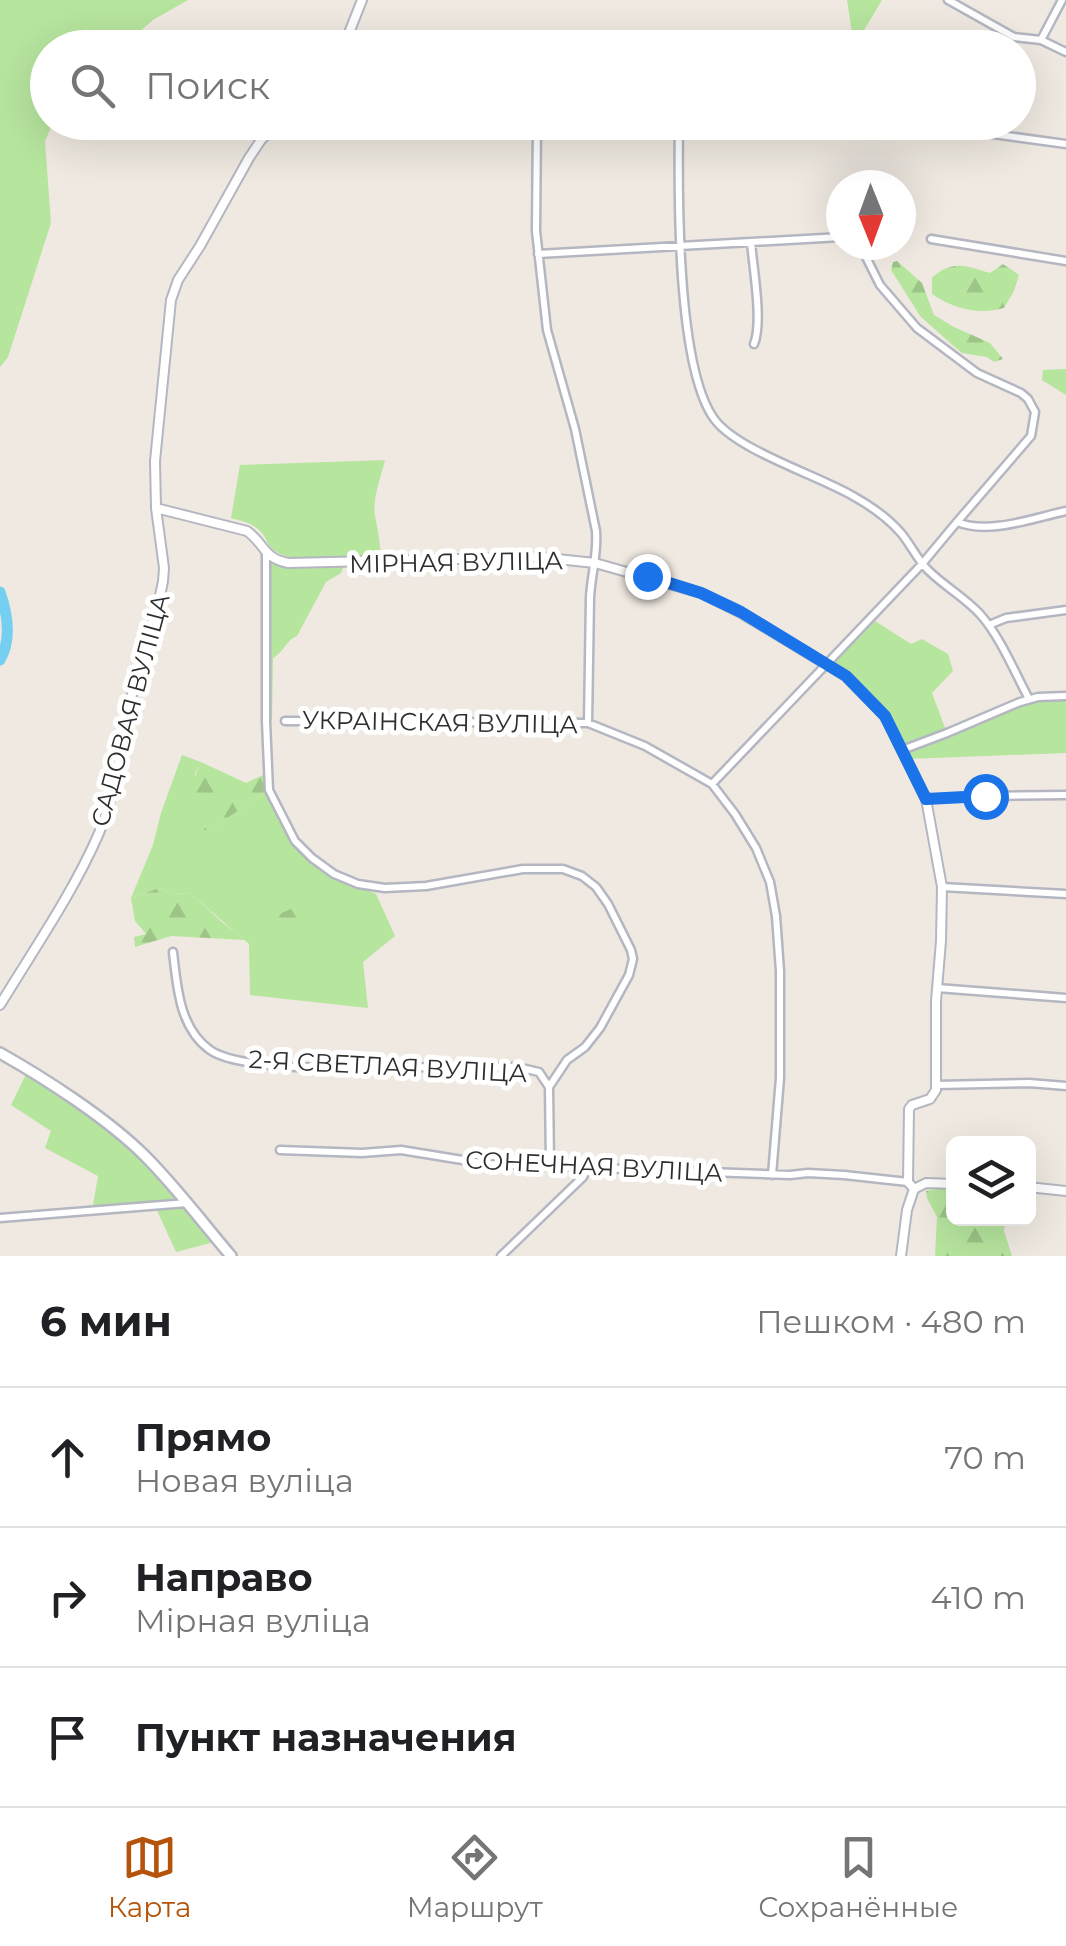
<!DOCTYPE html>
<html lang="ru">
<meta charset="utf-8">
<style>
body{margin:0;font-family:Montserrat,sans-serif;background:#f6f6f6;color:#202124}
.controls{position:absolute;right:30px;bottom:30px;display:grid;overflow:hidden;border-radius:15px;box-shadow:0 10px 40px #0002}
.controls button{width:90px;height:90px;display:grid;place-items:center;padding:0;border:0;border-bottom:2px solid #e0e0e0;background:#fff;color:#202124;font:50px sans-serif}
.compass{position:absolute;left:826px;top:170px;width:90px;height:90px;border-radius:50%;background:#fff;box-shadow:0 10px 40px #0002;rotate:179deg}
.stop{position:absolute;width:30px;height:30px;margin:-22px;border:8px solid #1a73e8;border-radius:50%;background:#fff}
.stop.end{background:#1a73e8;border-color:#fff;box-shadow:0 2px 10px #0008}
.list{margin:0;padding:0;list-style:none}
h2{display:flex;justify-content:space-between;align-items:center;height:130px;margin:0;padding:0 40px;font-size:42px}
h2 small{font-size:32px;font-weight:400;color:#757577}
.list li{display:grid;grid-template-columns:65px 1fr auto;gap:30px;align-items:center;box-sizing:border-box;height:140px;padding:0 40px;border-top:2px solid #e0e0e0}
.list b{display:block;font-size:38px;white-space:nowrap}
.list p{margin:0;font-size:32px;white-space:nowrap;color:#757577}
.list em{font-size:32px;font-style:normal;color:#757577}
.icon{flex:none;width:55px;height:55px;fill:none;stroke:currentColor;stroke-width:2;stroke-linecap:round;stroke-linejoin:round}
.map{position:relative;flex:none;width:1066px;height:1256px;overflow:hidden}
.search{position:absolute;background:#fff;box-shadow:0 10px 40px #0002;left:30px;right:30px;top:30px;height:110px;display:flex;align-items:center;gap:25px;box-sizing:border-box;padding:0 35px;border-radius:55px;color:#757577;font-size:38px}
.sheet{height:550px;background:#fff}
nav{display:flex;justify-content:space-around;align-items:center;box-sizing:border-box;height:140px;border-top:2px solid #e0e0e0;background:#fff;font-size:28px;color:#757577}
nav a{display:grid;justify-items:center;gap:5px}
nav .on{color:#b45309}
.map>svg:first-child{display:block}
.grass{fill:#b6e59e}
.forest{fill:url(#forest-firs)}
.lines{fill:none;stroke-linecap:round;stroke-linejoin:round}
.river{stroke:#75cff0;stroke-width:11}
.minor-casing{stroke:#b4b7c1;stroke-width:11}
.tertiary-casing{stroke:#b4b7c1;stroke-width:12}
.secondary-casing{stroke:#b4b7c1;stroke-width:14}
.minor{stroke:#fff;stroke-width:6}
.tertiary{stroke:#fff;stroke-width:8}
.secondary{stroke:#fff;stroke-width:9}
.route{stroke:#1a73e8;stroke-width:12}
.labels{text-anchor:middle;stroke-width:10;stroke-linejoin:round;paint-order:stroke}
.street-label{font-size:25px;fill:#2e2e2e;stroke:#fff}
</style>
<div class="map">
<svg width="1066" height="1256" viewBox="0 0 1066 1256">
<defs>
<pattern id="forest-firs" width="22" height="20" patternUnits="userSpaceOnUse" patternTransform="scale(2.5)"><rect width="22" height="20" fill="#b6e59e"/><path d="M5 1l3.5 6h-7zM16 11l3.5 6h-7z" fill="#9dc588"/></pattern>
</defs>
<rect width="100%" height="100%" fill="#efe9e1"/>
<path class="grass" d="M0 0H188L153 20 122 47 48 48V122L53 123 45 141 51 223 8 357 0 367Z
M847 0H882L854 47Z
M385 460C381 477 372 499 375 516 378 530 380 543 381 557 353 558 298 566 275 551 267 546 267 538 261 532 253 523 242 521 231 518L240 465Z
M266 554 273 558 345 563 341 573 326 582 297 636C286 640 284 652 273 658L272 721H266Z
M875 621 911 644 922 639 948 654 953 671 932 693 947 733 1020 702 1066 696V753L906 759 885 716 846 676 827 665Z
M182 755 201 762 195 774 208 831 269 790 295 840 334 874 376 894 395 936 363 962 368 1008 250 995 249 944 191 894 171 893 159 888 131 898 153 845 161 813Z
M28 1070 129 1141 218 1241 176 1252 155 1206 92 1211 98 1176 45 1148 51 1131 11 1105Z"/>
<path class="forest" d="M897 261 922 283 934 315 954 327 990 343 1003 359 994 362 987 357 962 353 949 342 920 316 891 270 893 262Z
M1003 264 1019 275 1014 291 1004 308C978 315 954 309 932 294V278C952 259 966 266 990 273Z
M1066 369V395L1042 380 1043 370Z
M201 762 246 783 263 775 269 790 208 831 196 827C193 805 190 782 201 762Z
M159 888 171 893 191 894 222 922 245 940 171 936 135 947 134 937 146 934 135 921 131 898Z
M300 906 307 915 305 921 287 926 272 923 271 918 275 914C285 914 290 907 300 906Z
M947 1187H953L954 1218 1006 1219 1004 1231 1012 1256H935L937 1217 927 1198 926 1191Z"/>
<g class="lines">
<path class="river" d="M0 592C8 615 12 639 0 660"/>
<g class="minor-casing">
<path id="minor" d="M948 0 1014 37 1041 40 1066 52
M1041 40 1062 0
M777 48 839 43
M537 122 536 231 547 330 575 429 596 531C598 554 591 575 590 598L588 723
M679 122C678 189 676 369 715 420 739 451 817 475 853 496 871 506 888 518 901 533 911 545 917 559 928 570 944 586 964 597 980 614 1001 638 1014 671 1029 699
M927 125 1066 144
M931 239 1066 261
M751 242C753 268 763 322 754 344
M860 245 880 285 917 328 977 373 1021 393 1028 399 1035 412 1031 436 957 522
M538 254 841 237
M266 554V721L269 790 295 841 312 858 334 874 358 884 385 888 426 886 523 869H563L582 876 596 887 608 904 631 950 633 959 629 975 600 1028 585 1047 567 1060 549 1087 550 1165
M989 625 1006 618 1066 610
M285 721 588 723 645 746 712 784 735 814 756 848 770 882 776 916 780 971V1078L772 1175
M902 750 947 733 1020 702 1038 697 1066 696
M712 784 922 564 957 522C989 535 1033 518 1066 511
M926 799 985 796 1066 795
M942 887 1066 894
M173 952C177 986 179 1028 210 1050 246 1075 392 1067 439 1067 465 1066 491 1067 517 1067L539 1072 549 1087
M937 988 1066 998
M937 1085 1029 1083 1066 1086
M280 1150 362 1153 401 1150 487 1164 790 1175 808 1173 844 1175 908 1182
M0 1218 187 1203
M501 1256 583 1177 587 1169"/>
</g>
<g class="tertiary-casing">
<path id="tertiary" d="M343 48 362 0
M156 508 247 531C265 544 263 558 288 563L538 557 595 563 701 593 741 613 846 676 885 716 926 799 942 887 941 941 936 1001V1090L930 1099 912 1105 909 1109 908 1182 914 1189
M0 1005C34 949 73 893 99 833 117 790 120 744 131 699 140 659 156 621 163 581L164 568 156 508 155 461 171 300 178 280 200 246 249 158 261 140 279 122
M1028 1187 1066 1191
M901 1256 907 1210 914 1189 926 1183 954 1184"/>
</g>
<g class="secondary-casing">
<path id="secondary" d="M0 1053C46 1079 108 1119 145 1156 176 1187 203 1223 231 1256"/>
</g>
<use href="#minor" class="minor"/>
<use href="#tertiary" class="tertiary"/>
<use href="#secondary" class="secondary"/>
</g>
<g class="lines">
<path class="route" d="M647 576 701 593 741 612 846 676 885 716 926 799 985 796"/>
</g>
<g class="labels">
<g class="street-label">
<text transform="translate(456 562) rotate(-1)" y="9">МІРНАЯ ВУЛІЦА</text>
<text transform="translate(130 710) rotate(-75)" y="9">САДОВАЯ ВУЛІЦА</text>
<text transform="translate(440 722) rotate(1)" y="9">УКРАІНСКАЯ ВУЛІЦА</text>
<text transform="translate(388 1066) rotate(3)" y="9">2-Я СВЕТЛАЯ ВУЛІЦА</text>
<text transform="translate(594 1166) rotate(3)" y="9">СОНЕЧНАЯ ВУЛІЦА</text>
</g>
</g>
</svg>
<div class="controls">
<button><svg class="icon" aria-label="layers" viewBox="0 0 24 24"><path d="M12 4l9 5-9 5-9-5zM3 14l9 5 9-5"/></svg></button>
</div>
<svg class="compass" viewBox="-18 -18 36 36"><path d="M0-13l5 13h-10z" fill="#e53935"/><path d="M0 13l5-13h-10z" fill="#757577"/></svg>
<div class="stop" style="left:985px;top:796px"></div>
<div class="stop end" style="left:647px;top:576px"></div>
<div class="search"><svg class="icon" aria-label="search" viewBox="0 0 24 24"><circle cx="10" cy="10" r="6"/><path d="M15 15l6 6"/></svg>Поиск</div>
</div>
<section class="sheet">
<h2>6 мин<small>Пешком · 480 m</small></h2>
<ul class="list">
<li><svg class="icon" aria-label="ahead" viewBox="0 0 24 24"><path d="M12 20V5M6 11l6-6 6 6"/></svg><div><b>Прямо</b><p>Новая вуліца</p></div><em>70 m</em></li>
<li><svg class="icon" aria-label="right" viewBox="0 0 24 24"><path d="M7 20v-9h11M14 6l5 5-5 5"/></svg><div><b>Направо</b><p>Мірная вуліца</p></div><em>410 m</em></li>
<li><svg class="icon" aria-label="arrive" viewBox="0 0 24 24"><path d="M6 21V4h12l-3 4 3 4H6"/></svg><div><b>Пункт назначения</b></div></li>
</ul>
</section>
<nav>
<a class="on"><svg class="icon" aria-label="map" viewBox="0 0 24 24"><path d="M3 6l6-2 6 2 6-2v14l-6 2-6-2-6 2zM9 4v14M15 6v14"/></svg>Карта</a>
<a><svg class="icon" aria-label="directions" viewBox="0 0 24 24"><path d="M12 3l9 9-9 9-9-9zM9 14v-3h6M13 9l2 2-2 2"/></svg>Маршрут</a>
<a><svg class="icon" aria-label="saved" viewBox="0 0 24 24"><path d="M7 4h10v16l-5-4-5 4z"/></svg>Сохранённые</a>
</nav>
